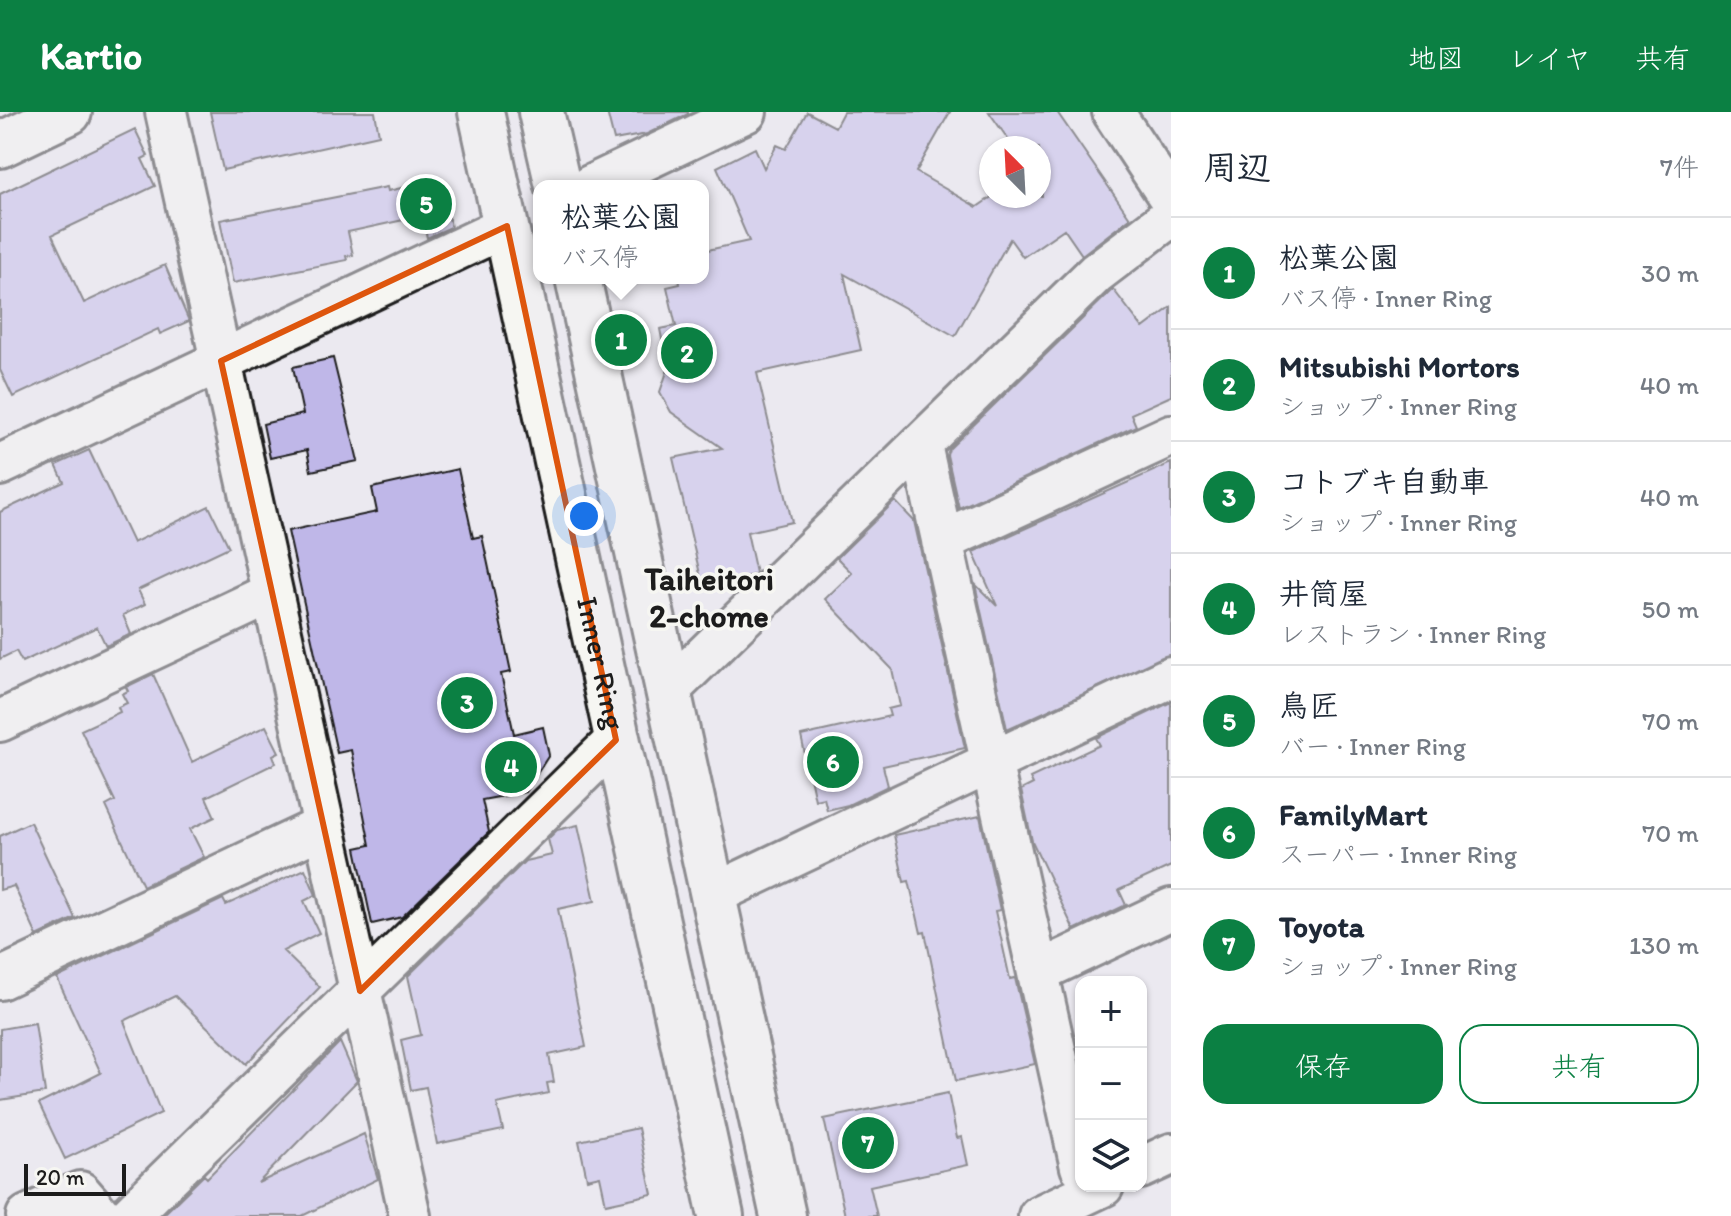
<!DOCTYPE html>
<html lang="ja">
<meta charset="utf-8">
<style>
body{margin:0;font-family:Itim,"Klee One",sans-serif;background:#f2f2f3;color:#1f2937}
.controls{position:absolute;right:24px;bottom:24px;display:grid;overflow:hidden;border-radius:16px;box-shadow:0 2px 6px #0004}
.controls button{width:72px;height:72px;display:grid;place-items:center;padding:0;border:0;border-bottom:2px solid #e0e1e3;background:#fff;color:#1f2937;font:40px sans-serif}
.compass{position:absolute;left:979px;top:24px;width:72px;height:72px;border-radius:50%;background:#fff;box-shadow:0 2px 6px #0004;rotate:336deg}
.scale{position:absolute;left:24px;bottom:20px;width:102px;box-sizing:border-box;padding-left:8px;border:4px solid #1c1c1c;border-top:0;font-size:22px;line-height:28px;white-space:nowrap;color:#1c1c1c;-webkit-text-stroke:6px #f6f6f2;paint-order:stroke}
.you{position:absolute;left:584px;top:404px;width:28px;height:28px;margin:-20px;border:6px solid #fff;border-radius:50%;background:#1a73e8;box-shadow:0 0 0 12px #1a73e833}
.badge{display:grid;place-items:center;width:52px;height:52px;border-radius:50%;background:#0b8043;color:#fff;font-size:26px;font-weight:700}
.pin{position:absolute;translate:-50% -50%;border:4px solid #fff;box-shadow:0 2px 8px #0006}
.popup{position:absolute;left:533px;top:68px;width:176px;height:104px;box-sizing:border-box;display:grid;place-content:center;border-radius:16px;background:#fff;filter:drop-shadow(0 2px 6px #0005);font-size:26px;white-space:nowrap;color:#747a83}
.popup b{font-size:30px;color:#1f2937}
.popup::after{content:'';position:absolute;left:50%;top:100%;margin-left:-16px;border:16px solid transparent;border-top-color:#fff}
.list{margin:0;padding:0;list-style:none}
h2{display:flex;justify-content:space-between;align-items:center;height:104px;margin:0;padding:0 32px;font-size:34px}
h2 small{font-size:26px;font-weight:400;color:#747a83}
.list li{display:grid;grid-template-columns:52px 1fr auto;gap:24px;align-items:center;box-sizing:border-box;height:112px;padding:0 32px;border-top:2px solid #e0e1e3}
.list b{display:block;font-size:30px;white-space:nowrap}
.list p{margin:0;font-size:26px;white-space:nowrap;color:#747a83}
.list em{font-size:26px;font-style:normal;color:#747a83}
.actions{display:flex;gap:16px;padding:24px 32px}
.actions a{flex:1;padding:18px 0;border:2px solid #0b8043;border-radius:24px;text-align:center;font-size:28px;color:#0b8043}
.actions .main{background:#0b8043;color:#fff}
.icon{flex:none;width:44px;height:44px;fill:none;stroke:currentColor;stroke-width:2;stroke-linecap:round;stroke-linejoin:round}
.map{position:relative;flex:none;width:1171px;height:1104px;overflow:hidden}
header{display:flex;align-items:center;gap:48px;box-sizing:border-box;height:112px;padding:0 40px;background:#0b8043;color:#fff}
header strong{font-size:38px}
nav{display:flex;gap:44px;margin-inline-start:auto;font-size:28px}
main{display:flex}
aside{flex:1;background:#fff}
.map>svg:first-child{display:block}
.building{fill:#bfb7e8;stroke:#1c1c1c;stroke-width:2}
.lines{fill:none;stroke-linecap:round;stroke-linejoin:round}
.minor-casing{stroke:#1c1c1c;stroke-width:46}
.major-casing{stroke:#1c1c1c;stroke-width:50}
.minor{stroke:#f6f6f2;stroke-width:40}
.major{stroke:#f6f6f2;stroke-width:44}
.marked{fill:none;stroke:#de560d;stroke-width:6;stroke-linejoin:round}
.labels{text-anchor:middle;stroke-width:7;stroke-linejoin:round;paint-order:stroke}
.street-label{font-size:30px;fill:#1c1c1c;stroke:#f6f6f2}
.neighbourhood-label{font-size:32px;font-weight:bold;fill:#1c1c1c;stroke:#f6f6f2}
</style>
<header>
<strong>Kartio</strong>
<nav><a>地図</a><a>レイヤ</a><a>共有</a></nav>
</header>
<main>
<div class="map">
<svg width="1171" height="1104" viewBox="0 0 1171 1104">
<rect width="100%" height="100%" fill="#ebe9f0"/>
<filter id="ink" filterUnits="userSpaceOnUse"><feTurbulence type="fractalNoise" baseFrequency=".0125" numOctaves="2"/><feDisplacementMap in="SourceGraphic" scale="16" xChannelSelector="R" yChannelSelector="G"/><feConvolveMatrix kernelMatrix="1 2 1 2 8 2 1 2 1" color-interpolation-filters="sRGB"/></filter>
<g filter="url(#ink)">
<path class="building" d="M210 0H375L379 23 223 58Z
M607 0H688V2L647 22 614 28Z
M807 0 835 15 843 0H950L916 60 977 95 993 84H1042L1039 36H1009L1006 33 1010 30 989 0H1057L1130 106 1082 143 1064 117 1023 145 1010 127 955 224 844 162 861 238 757 261 792 410 747 420 756 461 753 463 703 475 673 346 722 336 671 300 660 280 668 257 660 217 676 214 667 175 680 172 679 166H703V139L749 129 717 55 755 36 764 56 777 33 786 37Z
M135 17 148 44 142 47 155 74 52 123 84 191 165 153 189 209 160 222 158 217 13 285 0 258V82Z
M441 67 451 115 427 126 422 104 348 120 353 143 346 144 347 148 233 171 220 108 387 75 388 79Z
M1113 177 1143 216 1171 195V284L1131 302 1136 314 959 396 947 343 949 337Z
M333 246 358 349 311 359 307 338 270 346 263 312 303 302 293 255Z
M89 338 133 431 209 394 229 435 138 478 145 492 123 503 131 522 106 534 97 515 22 550 16 539 0 547V400L64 370 56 353Z
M1171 351V542L1007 617 975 472 997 494 973 440Z
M458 357 473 426 482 424 511 560 501 562 514 622 543 615 549 643 525 680 482 688 489 720 402 805 372 812 356 736 370 733 351 638 337 641 288 419 377 400 372 376Z
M895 389 914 409 965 636 883 654 888 674 848 693 827 698 824 686 815 688 801 624 890 604 888 597 900 594 892 557 825 487 852 461 837 446Z
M153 562 192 650 266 614 279 640 273 643 276 651 206 685 215 705 190 717 204 745 143 774 106 694 115 689 81 618 120 600 118 595 127 591 122 582 128 579 126 575Z
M1171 590V754L1119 778 1126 793 1074 818 1032 729 1021 678 1033 672 1030 666 1100 633 1096 626Z
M980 704 1000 798 995 799 1010 867 1015 866 1035 952 956 969 925 820 921 821 909 769 904 770 894 723Z
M30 710 75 806 37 824 14 774 0 778V724Z
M578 713 595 789 558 797 586 935 549 943 554 970 547 971 549 981 497 992 503 1018 437 1032 426 975 411 978 401 928 421 923 408 864 525 749 552 743 548 727 557 718Z
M305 757 316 783 304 789 319 821 283 839 320 875 246 952 175 884 124 909 161 1001 65 1047 39 992 101 961 57 866 223 787 226 793Z
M35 911 45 981 0 988V917Z
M340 930 357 969 258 1071 364 1022 378 1067 302 1104H162L204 1063 207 1066Z
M948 981 957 1026 962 1025 968 1053 870 1074 877 1104H845L824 1007Z
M638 1016 652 1082 606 1092 600 1064 587 1067 579 1029Z"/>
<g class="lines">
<g class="minor-casing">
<path id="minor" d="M166 0 410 1104
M1113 0 1171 88
M590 74 746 0
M921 333 1081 1055
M0 353 507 114
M942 429 1171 323
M667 580 1096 161 1171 104
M0 609 272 481
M712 783 1171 565
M1038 860 1171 797
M0 867 324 714
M1141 1056 1171 1042
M27 1104 80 1080 101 1104
M129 1104 616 628
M1039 1104 1103 1074"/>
</g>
<g class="major-casing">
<g id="major">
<path id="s1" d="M481 0 721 1104"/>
<path d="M541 0 558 74"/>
<path d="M0 33 69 0"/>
<path d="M578 166 783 1104"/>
</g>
</g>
<use href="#minor" class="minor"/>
<use href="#major" class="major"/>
</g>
</g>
<path d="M0 0H1171V1104H0ZM507 114 616 628 360 879 221 249Z" fill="#ebe9f0" fill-opacity=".55" fill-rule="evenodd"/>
<path class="marked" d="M507 114 616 628 360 879 221 249Z"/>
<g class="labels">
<g class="street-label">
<text dy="10" stroke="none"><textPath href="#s1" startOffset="564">Inner Ring</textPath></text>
</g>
<g class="neighbourhood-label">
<text x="709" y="478">Taiheitori<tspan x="709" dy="37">2-chome</tspan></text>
</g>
</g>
</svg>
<div class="controls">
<button>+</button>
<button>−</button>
<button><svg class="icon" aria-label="layers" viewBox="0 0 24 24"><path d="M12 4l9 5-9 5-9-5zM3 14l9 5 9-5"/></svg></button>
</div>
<svg class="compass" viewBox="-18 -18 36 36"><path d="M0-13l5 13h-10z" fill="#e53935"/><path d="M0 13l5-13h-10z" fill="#747a83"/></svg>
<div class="scale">20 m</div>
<div class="you"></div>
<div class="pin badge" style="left:621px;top:228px">1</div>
<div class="popup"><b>松葉公園</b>バス停</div>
<div class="pin badge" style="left:687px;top:241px">2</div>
<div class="pin badge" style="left:467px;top:591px">3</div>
<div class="pin badge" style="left:511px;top:655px">4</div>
<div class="pin badge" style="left:426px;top:92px">5</div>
<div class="pin badge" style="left:833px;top:650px">6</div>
<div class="pin badge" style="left:868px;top:1031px">7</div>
</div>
<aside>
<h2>周辺<small>7件</small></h2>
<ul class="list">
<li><span class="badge">1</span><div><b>松葉公園</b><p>バス停 · Inner Ring</p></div><em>30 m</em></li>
<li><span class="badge">2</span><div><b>Mitsubishi Mortors</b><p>ショップ · Inner Ring</p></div><em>40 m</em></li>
<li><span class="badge">3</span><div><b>コトブキ自動車</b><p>ショップ · Inner Ring</p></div><em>40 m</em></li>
<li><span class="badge">4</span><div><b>井筒屋</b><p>レストラン · Inner Ring</p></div><em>50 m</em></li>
<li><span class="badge">5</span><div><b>鳥匠</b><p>バー · Inner Ring</p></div><em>70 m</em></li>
<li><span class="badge">6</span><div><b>FamilyMart</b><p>スーパー · Inner Ring</p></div><em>70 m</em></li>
<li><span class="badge">7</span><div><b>Toyota</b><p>ショップ · Inner Ring</p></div><em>130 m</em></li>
</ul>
<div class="actions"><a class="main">保存</a><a>共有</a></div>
</aside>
</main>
